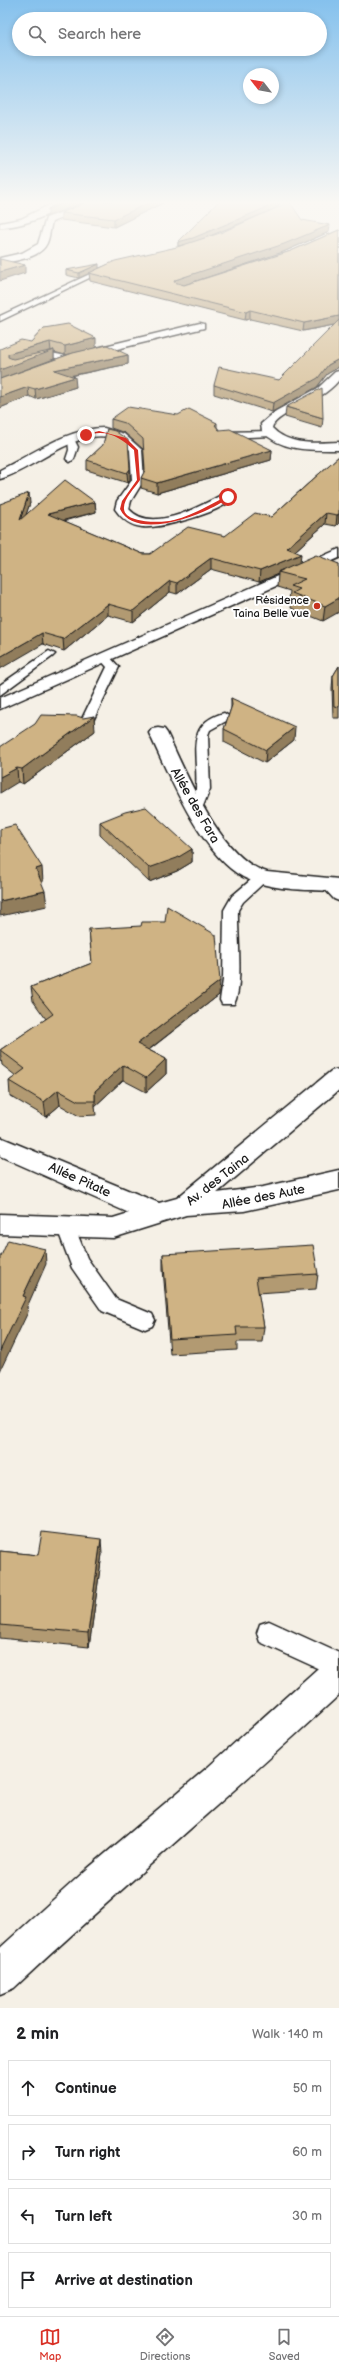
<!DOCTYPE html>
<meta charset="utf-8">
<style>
body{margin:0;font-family:"Balsamiq Sans",sans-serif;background:#f2f2f2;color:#202124}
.compass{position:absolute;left:243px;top:68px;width:36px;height:36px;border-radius:50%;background:#fff;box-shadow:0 2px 6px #0003;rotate:301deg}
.stop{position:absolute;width:12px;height:12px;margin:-9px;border:3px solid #d93025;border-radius:50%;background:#fff}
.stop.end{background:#d93025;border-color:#fff;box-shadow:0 1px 4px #0008}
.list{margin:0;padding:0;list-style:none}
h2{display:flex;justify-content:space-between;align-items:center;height:52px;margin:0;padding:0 16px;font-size:17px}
h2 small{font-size:13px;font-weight:400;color:#757577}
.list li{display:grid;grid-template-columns:26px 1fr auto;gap:12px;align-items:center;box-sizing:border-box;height:56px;margin:0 8px 8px;padding:0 8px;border:1px solid #e0e0e0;border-radius:0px}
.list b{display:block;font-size:15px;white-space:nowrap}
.list em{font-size:13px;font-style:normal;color:#757577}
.icon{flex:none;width:22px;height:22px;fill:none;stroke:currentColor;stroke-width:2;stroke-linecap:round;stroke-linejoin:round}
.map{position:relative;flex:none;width:339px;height:2008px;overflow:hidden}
.search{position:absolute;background:#fff;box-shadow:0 2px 6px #0003;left:12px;right:12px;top:12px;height:44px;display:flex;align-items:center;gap:10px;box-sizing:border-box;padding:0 14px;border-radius:22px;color:#757577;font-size:15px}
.sheet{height:308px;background:#fff}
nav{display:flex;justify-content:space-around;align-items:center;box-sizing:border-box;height:56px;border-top:1px solid #e0e0e0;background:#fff;font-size:11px;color:#757577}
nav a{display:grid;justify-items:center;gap:2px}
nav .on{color:#d93025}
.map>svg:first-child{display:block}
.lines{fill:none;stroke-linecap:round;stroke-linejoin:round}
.service-casing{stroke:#1c1c1c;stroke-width:3}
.minor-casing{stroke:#1c1c1c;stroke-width:3}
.service{fill:#fff;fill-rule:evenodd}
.minor{fill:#fff;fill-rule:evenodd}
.wall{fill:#b29a72;stroke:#1c1c1c;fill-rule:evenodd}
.shaded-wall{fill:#917d5c;stroke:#1c1c1c}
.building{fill:#cfb384;stroke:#1c1c1c}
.route{fill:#d93025}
.poi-dot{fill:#c8321e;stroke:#fff;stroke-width:1.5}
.labels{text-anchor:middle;stroke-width:4;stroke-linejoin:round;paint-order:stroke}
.far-poi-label{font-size:11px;fill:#1c1c1c;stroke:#fff;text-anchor:end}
.street-label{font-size:13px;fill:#1c1c1c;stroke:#fff}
</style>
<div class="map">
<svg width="339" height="2008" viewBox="0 0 339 2008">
<rect width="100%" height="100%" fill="#f5f0e6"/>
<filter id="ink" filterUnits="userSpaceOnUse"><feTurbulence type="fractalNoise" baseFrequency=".025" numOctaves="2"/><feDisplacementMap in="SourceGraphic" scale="8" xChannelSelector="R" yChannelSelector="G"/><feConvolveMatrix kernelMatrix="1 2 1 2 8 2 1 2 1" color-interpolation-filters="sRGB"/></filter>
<g filter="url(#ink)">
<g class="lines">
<g class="service-casing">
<path id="service" d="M282 201H288L280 212 260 219V217L276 210Z
M107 266 112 267 0 321V316Z
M51 353 72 357 73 359 69 361 51 357 34 361 30 359Z
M269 431 273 434 272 436 220 438 216 435 220 432Z
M68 439H74L78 447 74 459 70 462 66 459 69 450Z
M49 651 55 654 53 656 0 695V685Z
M104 654 108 655 119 667 90 727 84 731 80 730 78 727 107 667 98 657Z
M224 713 230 717 228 720 210 730 208 735 210 789 201 811H191L189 808C192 802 196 794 196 788 199 757 183 724 224 713Z
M264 872 271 876 243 902 238 910C237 932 244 987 234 1004H222L220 1000 223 980 224 910 232 896 259 873Z
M328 881 333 882 339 888V901L334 899 321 885Z
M66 1220 73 1223 87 1258 116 1299 152 1314 155 1320 152 1326 145 1329 102 1311 72 1268 57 1228 59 1223Z
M269 1621 339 1653V1678L260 1642 257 1633 260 1624Z"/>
</g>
<g class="minor-casing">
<path id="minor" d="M57 201 64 203C50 217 19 227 0 227V223L21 219Z
M92 201H102L52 222C50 228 50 236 47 243 40 259 15 260 0 264V258L22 253 38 244 46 218Z
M200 323 204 324V328L84 357 79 354 80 352Z
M339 371V380C333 387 327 392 319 397 309 404 274 416 272 428 289 446 316 443 339 442V450C312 450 282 452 262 431L261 424 276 411 318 388 335 372Z
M104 428 124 434 142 450 144 480 131 501 129 509C151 534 199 507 223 494L228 493 234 497C224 512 161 529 142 527 130 526 122 519 115 509L117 501 132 480 130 450C94 410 38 469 0 479V470C31 455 68 428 104 428Z
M339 549V558L0 709V698Z
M158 728 164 729 167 733C186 773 221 860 267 872L339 879V891C309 890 270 891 243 877 201 855 169 775 149 733L152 729Z
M339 1069V1090L217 1193 263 1187 339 1170V1190L244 1211 186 1215 113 1238 0 1234V1214L113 1218 129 1213 0 1156V1137L159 1203 177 1198 331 1071Z
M339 1655V1695C232 1794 121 1888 14 1988L0 1994V1948L86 1870 208 1767 327 1660Z"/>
</g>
<use href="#service" class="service"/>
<use href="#minor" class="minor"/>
</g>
<path class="wall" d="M90 201H167L114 227 61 220V213Z
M219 201H282L275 209 199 240 302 220 329 232 283 252 189 283 291 251 339 230V367L327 374 317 387 272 412 214 394V385L279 380 334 325 303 331 250 319 245 320 90 281 89 273 79 278 66 275V270L99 268 185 245 178 246V242Z
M44 328 96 347 128 355V364L71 376 76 387 36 399 29 396 0 408 31 342ZM54 352 65 355 70 354 29 369 54 359Z
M286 407 323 418 322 428 285 417Z
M111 419 217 423V427L219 430 272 450 271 460 157 493 141 488V478L145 471 143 449 125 433 111 428Z
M107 429 130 480 128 483 87 470V460L103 445Z
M339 456V523L336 526 325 524 295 551 300 562 339 564 323 621 291 608 292 602 289 601 290 591 277 587 278 574 259 582 211 569 177 594 170 592 133 622 108 615 64 651 43 644 0 504 30 503 26 514 95 502 96 512 64 521 143 554H150L225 536 271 517Z
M339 666V718H333L332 688 333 676Z
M231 698 294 740 265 763 224 742V729L231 708Z
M95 731 23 784 18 782 0 747Z
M100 822 192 849V862L177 871 149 882 100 835Z
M89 929 219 995 149 1050 166 1059V1074L146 1092 123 1080 95 1106 96 1115 79 1116 60 1105 46 1117 10 1096 9 1081 16 1076 2 1065 0 1050 46 1019 33 1001 31 987 92 963Z
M163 1254 318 1274 316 1289 258 1293 264 1327 262 1342H237V1350L170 1354 163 1269Z
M0 1551 38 1555 102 1554 89 1647 0 1638Z"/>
<path class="shaded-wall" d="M69 201H88L48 216V209Z
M153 201H167L114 227V219Z
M278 201H282L275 209 193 243 178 246V242Z
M330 225 329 232 283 252 175 288 174 282 175 280Z
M99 264V269L79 278V273Z
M25 265V273L0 281V272Z
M250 310V319L245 320 246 312Z
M339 316V324L303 331 304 323Z
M96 338V348L65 355V346Z
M50 342 51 351 54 350V359L0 379V370L9 364 8 354Z
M128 355V364L54 379V370Z
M339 359V367L327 374 317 387 272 412 273 403 328 365Z
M75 377 76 387 36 399 35 389Z
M28 387 29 396 0 408V397Z
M272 450 271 460 157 493V483Z
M130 469V480L128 483 127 473Z
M29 493 30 503 21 530 20 520Z
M95 502 96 512 49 524 48 514Z
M326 513 325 524 286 559 287 548Z
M339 514V523L336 526 337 515Z
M301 554 300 564 278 572V574L259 582 260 571Z
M211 558V569L177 594V583Z
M170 581V592L133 622V611Z
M339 598V612L323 621 325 606Z
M108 604V615L64 651 63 639Z
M42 633 43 644 0 669V657Z
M94 716 95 731 23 784 22 769Z
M295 727 294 740 265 763 266 750Z
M17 768 18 782 0 793V777Z
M192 849V862L177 871 149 882V868Z
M42 867 43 882 37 884 36 869Z
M45 891 47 906 0 916V901Z
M220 981 219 995 138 1058 137 1044Z
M166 1059V1074L146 1092V1078Z
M123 1065V1080L95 1106V1091Z
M58 1090 60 1105 46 1117 44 1102Z
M45 1249 46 1264 27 1307 28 1312 0 1371V1351L23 1296Z
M101 1539 102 1554 89 1647 88 1633Z"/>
<path class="building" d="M60 201H69L48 209Z
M90 201H153L114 219 61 213Z
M219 201H278L275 204 193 238 178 242Z
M285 201H289L302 220 330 225 284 244 175 280 174 282 184 285 291 251 339 230V316L304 323 250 310 246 312 89 273 115 261 177 247 220 233 281 206Z
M0 259 25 265 0 272Z
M99 264 79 273 66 270Z
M339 320V359L328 365 318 378 273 403 214 385 219 367 279 380Z
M68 324 96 338 65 346 50 342 8 354V357L13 359 54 350 0 370V349L21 340 31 342 44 328Z
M107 345 128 355 54 370 75 377 35 389 28 387 0 397V379L73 353Z
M322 388 323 418 286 407Z
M128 407 178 415 189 409 217 423 215 425 219 430 230 429 272 450 157 483 141 478 145 470 143 439 125 423 111 419Z
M107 429 115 431 128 440 130 469 127 473 87 460 103 445Z
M339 456V514L337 515 326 513 287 548 301 554 260 571 211 558 177 583 170 581 133 611 108 604 63 639 42 633 0 657V504L29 493 20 520 65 480 95 502 48 514 143 554H150L188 527 225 536 255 513 271 517Z
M316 555 339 564V598L325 606 292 593 299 589 290 586 305 579 278 572Z
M339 666V707L334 706 333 676Z
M231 698 295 727 266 750 224 729 232 705Z
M41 715 77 716 83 718 94 716 22 769 17 768 0 777V747L35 724Z
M146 807 192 849 177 858 149 868 100 822 125 812Z
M15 825 42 867 36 869 45 891 0 901V829Z
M167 906 216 935 220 981 137 1044 166 1059 146 1078 123 1065 95 1091V1101H78L58 1090 44 1102 9 1081 25 1069 0 1050 53 1014 31 987 92 963 89 929 141 926 142 922H165Z
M8 1240 45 1249 23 1296 26 1297 0 1351V1256H1Z
M313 1245 318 1274 256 1278 264 1327H236L237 1335 170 1339 163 1254Z
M42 1532 101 1539 88 1633 0 1625V1551L38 1555Z"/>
</g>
<linearGradient id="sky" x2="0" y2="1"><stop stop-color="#85c1ed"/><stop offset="0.42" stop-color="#faf8f4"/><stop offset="1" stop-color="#faf8f4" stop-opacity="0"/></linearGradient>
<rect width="339" height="482" fill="url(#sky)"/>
<path class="route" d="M99 431 126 438 138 450 140 480C135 488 123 499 124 509 125 524 164 523 174 520 193 515 210 505 227 496L230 497C209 513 136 543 120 509L122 501 137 480 134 450C124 441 114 433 100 433 94 433 89 436 84 435Z"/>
<circle class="poi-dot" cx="317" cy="606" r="4"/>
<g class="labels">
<g class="far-poi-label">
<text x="309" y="604">Résidence<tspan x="309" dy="13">Taina Belle vue</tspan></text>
</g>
<g class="street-label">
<text transform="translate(196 805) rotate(60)" y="5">Allée des Fara</text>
<text transform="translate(80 1179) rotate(24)" y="5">Allée Pitate</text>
<text transform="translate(217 1179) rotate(-38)" y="5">Av. des Taina</text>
<text transform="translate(263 1196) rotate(-11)" y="5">Allée des Aute</text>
</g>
</g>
</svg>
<svg class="compass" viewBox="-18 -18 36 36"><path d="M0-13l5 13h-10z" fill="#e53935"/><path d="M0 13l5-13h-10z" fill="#757577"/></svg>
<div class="stop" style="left:228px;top:497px"></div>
<div class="stop end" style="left:86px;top:435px"></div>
<div class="search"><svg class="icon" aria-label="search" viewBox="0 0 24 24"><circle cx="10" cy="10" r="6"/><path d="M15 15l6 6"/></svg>Search here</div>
</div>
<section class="sheet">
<h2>2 min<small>Walk · 140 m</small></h2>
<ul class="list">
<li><svg class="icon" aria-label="ahead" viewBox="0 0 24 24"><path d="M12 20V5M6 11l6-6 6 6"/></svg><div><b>Continue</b></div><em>50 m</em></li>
<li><svg class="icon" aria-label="right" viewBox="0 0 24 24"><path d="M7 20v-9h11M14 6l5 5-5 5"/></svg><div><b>Turn right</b></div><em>60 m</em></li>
<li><svg class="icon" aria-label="left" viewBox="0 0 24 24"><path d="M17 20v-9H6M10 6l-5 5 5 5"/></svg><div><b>Turn left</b></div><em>30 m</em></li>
<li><svg class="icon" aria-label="arrive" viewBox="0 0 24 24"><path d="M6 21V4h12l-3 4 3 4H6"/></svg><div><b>Arrive at destination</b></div></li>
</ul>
</section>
<nav>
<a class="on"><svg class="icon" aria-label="map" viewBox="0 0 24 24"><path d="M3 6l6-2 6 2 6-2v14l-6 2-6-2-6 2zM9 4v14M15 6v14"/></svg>Map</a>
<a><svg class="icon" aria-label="directions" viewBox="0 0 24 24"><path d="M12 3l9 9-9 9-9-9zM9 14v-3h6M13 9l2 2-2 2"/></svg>Directions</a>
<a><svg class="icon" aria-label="saved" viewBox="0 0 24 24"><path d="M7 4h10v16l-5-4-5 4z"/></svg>Saved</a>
</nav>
